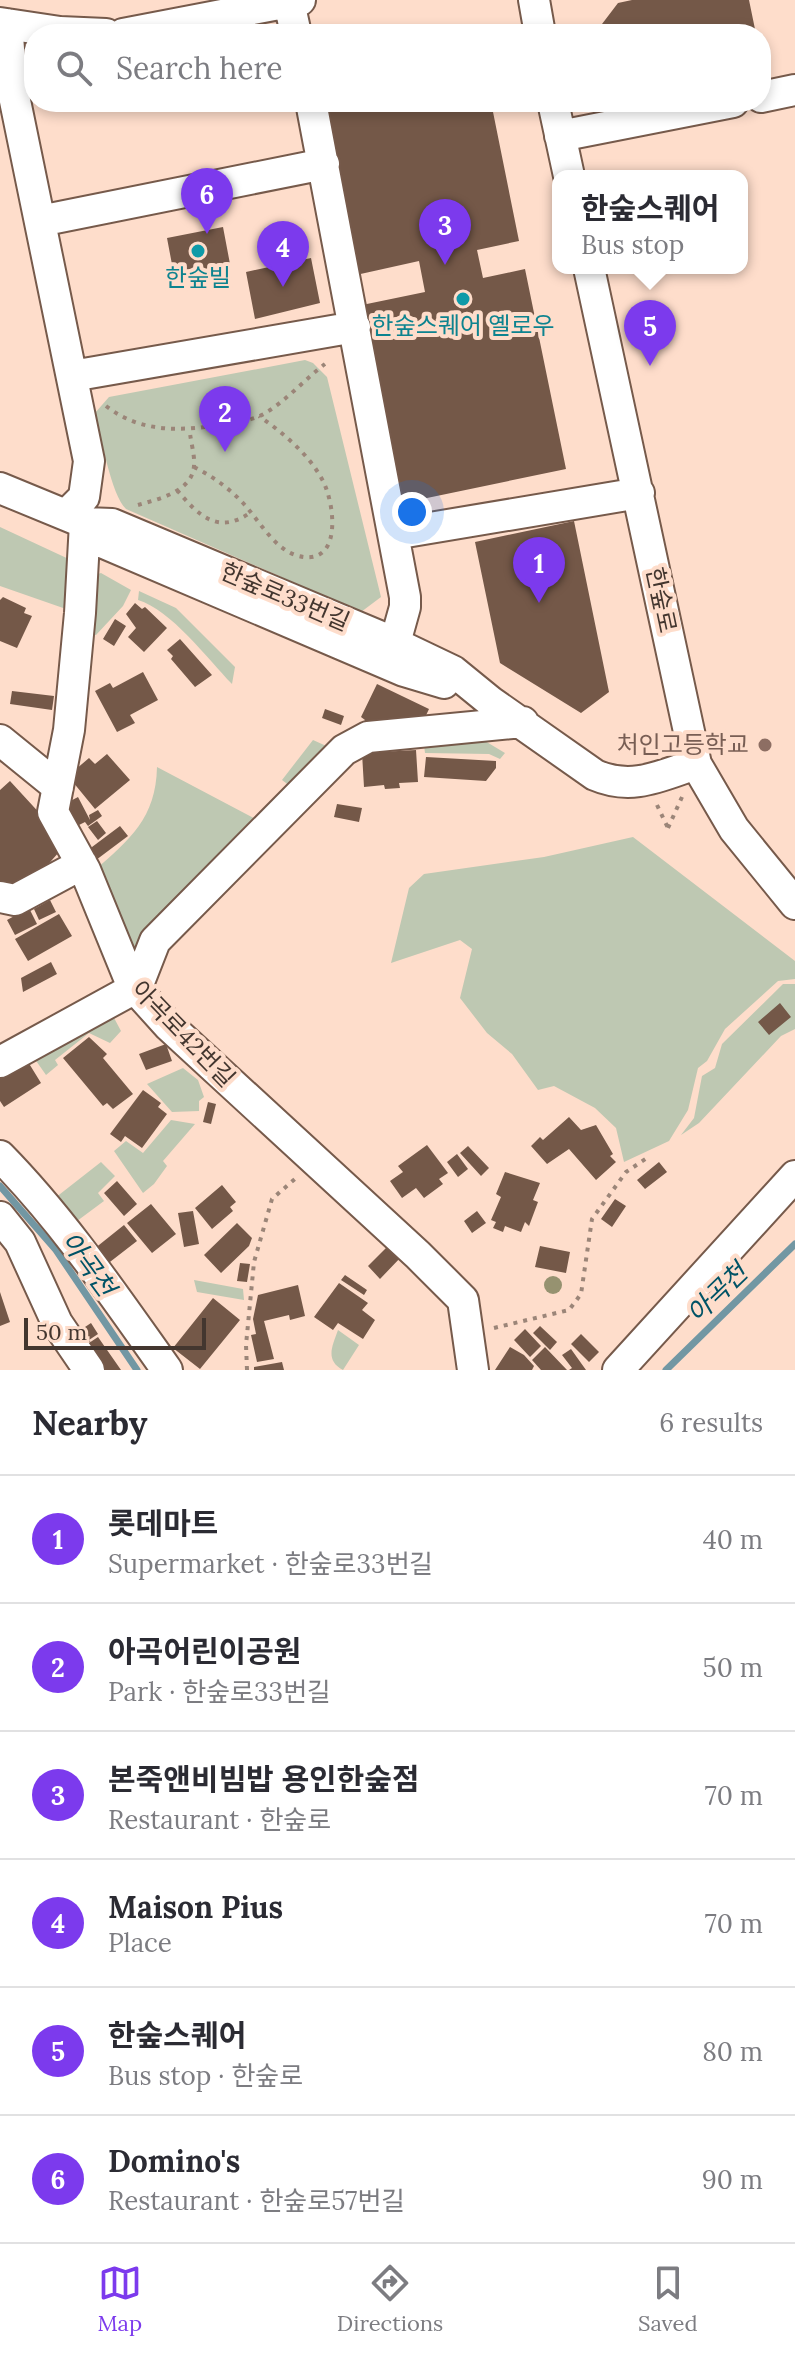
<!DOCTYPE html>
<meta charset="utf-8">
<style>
body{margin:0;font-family:Lora,"Noto Sans KR",serif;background:#f2f2f3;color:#2b2b33}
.scale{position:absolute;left:24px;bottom:20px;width:182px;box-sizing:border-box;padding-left:8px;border:4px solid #43362f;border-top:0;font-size:22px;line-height:28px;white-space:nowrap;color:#43362f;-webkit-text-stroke:6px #feddcb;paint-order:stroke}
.you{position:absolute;left:412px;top:512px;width:28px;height:28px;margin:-20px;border:6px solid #fff;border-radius:50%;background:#1a73e8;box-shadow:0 0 0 12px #1a73e833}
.badge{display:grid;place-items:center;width:52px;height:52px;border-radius:50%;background:#7c3aed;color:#fff;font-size:26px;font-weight:700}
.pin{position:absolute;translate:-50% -66px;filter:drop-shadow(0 2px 4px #0008)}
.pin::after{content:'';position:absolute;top:42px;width:28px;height:24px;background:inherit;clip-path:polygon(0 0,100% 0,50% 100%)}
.popup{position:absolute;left:552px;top:170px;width:196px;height:104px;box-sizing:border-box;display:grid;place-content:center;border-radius:16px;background:#fff;filter:drop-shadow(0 2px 6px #0005);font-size:26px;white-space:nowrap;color:#7c7c81}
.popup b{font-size:30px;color:#2b2b33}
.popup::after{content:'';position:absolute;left:50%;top:100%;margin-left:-16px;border:16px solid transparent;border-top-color:#fff}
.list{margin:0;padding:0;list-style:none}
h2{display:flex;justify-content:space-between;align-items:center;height:104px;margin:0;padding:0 32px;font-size:34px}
h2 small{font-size:26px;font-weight:400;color:#7c7c81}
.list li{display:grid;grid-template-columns:52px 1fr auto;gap:24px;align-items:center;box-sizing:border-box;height:128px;padding:0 32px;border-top:2px solid #e1e1e2}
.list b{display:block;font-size:30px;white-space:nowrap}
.list p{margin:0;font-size:26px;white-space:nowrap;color:#7c7c81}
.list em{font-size:26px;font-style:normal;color:#7c7c81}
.icon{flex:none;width:44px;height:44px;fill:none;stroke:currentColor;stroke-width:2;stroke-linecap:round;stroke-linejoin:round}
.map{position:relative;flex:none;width:795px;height:1370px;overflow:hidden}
.search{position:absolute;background:#fff;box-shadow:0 4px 12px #0003;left:24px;right:24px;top:24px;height:88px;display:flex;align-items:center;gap:20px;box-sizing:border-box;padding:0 28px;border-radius:32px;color:#7c7c81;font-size:30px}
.sheet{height:872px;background:#fff}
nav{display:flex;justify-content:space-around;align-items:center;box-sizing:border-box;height:112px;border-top:2px solid #e1e1e2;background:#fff;font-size:22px;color:#7c7c81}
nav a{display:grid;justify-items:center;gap:4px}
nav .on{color:#7c3aed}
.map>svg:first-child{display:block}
.green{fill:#bec8b2}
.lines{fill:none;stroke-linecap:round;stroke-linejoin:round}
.stream{stroke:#7297a3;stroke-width:7}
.building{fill:#745848}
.minor-casing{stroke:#765a4b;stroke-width:34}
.path{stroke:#9b8578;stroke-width:4;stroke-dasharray:4 6;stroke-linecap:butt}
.minor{stroke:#fff;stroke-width:30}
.tree{fill:#969270}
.culture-dot{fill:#0f9aa8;stroke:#feddcb;stroke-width:3}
.education-dot{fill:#8d6e63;stroke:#feddcb;stroke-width:3}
.labels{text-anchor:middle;stroke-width:8;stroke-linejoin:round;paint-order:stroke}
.culture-label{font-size:24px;fill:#0d838f;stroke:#feddcb}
.street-label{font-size:24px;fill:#43362f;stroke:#feddcb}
.education-label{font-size:24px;fill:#785e54;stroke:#feddcb;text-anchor:end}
.water-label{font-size:26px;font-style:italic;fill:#005366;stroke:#feddcb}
</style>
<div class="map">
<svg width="795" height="1370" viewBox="0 0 795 1370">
<rect width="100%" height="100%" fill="#feddcb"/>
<path class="green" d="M305 360 313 363 327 377 381 597 361 612 126 509C111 495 101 435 95 413L109 397Z
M0 527 73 561 66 609 0 586Z
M101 573 131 590 123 606 96 635 85 634 92 576Z
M139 591 176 608 235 667 232 684C207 658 171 610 138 600Z
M480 738 505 753 500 759 489 754 425 753 424 745Z
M313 740 333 749 294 789 282 780Z
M157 767 265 824 130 955 94 871C130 839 156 818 157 767Z
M633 837 795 961V979L778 981 725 1029 707 1061 698 1068 688 1110 669 1141 624 1162 616 1128 595 1108 554 1086 538 1090 512 1054 487 1033 460 998 472 949 460 940 391 963 409 888 424 874 544 857Z
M783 984H795V1029L781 1036 699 1123 681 1135 694 1118 702 1076 715 1068 722 1044Z
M113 1016 121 1031 110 1043 89 1033 55 1060 58 1065 46 1075 32 1055Z
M183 1068 198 1080 204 1097 199 1101V1111L172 1112 147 1084Z
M171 1120 195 1124 163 1161 167 1166 154 1184 143 1193 114 1151 126 1141 143 1153Z
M101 1162 115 1176 98 1193 104 1201 73 1224 55 1198Z
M194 1280 243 1289 244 1300 197 1292Z
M338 1330 359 1345 343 1370C325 1360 332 1347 338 1330Z"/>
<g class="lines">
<path class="stream" d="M0 1186 56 1250 137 1370
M666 1370 795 1244"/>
</g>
<path class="building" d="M632 0H749L756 34H605L602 24 618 3Z
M320 102H491L519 241 477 250 483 278 525 269 566 469 403 503 362 305 425 292 419 261 356 275Z
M223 227 230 264 174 275 167 238Z
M311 258 320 303 255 319 246 272Z
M574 521 609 692 581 713 500 663 475 542Z
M3 597 26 608 24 613 32 616 17 648 0 641V600Z
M135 603 142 609 145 607 167 628 144 652 128 637 136 628 126 614Z
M115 619 126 626 114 646 103 639Z
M180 639 212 675 195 687 171 659 173 656 167 650Z
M143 672 158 700 130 715 135 723 117 732 95 691 110 683 113 688Z
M377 684 429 709 421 726H362L365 720 361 717Z
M12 691 54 696 52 710 10 704Z
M325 709 344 716 341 725 322 718Z
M416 750 418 782 399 783 400 788 385 789 384 785 364 787 362 753Z
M107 754 130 780 95 809 68 776 89 758 95 764Z
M426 757 496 761V768L486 781 424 777Z
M10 781 67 843 29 886 0 889V790Z
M78 797 90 820 89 815 98 810 102 816 88 826 85 822 73 828 61 806Z
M337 804 362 808 359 822 334 817Z
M97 821 106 833 98 840 88 827Z
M120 826 128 836 96 860 88 850Z
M50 900 56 912 39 920 34 909Z
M29 908 37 924 15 935 7 920Z
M59 914 72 936 28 961 15 939Z
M51 962 57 974 23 992 21 978Z
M780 1003 791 1017 769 1035 758 1022Z
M89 1037 107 1054 103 1058 133 1094 113 1109 107 1103 103 1106 63 1058Z
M166 1044 172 1061 146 1070 139 1054Z
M25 1057 41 1083 4 1107 0 1101V1073Z
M143 1090 161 1103 158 1107 167 1114 142 1148 125 1136 121 1142 110 1134Z
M208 1102 216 1104 211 1124 203 1122Z
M569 1117 581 1130 596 1125 613 1154 610 1156 616 1162 596 1180 569 1149 547 1164 531 1146 540 1137 543 1140Z
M427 1145 448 1173 439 1179 443 1184 424 1198 416 1188 402 1198 390 1181 403 1172 398 1166Z
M468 1146 489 1168 481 1176 460 1153Z
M457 1154 468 1169 458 1177 447 1162Z
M659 1162 667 1172 645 1189 637 1180Z
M505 1172 540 1183 533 1200 538 1202 529 1226 525 1222 521 1232 505 1226 503 1232 493 1228 496 1222 491 1220 501 1197 496 1194Z
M117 1181 137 1204 124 1216 104 1193Z
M222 1185 236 1202 230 1207 233 1211 212 1229 195 1208Z
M615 1199 626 1206 612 1227 601 1219Z
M151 1204 176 1234 152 1253 127 1223Z
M193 1211 199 1244 184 1247 178 1213Z
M477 1211 486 1223 472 1233 464 1221Z
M237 1223 252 1238 249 1246 221 1273 204 1255Z
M124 1225 137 1241 106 1265 94 1249Z
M390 1244 402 1256 380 1279 368 1266Z
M540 1246 570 1252 566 1273 535 1267Z
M240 1263 250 1264 247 1282 237 1281Z
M345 1275 367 1290 364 1295 341 1280Z
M339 1283 368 1303 362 1310 375 1320 363 1339 338 1323 333 1330 314 1317Z
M298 1285 305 1316 290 1320 289 1315 264 1321 274 1359 257 1362 251 1335 256 1334 253 1319 258 1295Z
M0 1292 10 1322 0 1326Z
M213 1298 240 1320 200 1369 173 1348Z
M91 1323 98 1334 86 1342 79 1331Z
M540 1326 557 1342 550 1350 533 1333Z
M525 1329 541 1346 530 1357 514 1340Z
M581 1334 599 1352 589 1362 571 1344Z
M98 1337 121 1370H103L86 1345Z
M510 1347 524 1355 534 1366 532 1370H495Z
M545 1347 567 1370H541L532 1360Z
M571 1349 586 1370H569L572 1368 562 1355Z
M282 1362 284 1370H254V1367Z"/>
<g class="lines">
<g class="minor-casing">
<path id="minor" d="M534 0 540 34
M289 2 296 34
M0 23 60 32 106 34
M7 24 12 86 89 461 84 497 66 515
M123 34 300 0
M761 97 795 90
M311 102 405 597V607L395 643
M553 102 569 176
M560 136 733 102
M40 221 324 164
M589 268 696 764 734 829 795 904
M72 376 355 327
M0 488 85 523 112 524 386 639 453 671 491 702 595 775C632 791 660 776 696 764
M85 523 80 613 69 730 53 812 85 870 132 985 169 1026 418 1255 463 1300 473 1370
M394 534 639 493
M104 543 404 671 444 683
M0 740 58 787
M0 897 15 900 82 864
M0 1062 137 987 155 941 344 750 368 737 523 722
M0 1156C63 1220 115 1297 167 1370
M0 1217 20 1242 57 1323 89 1370
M618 1370 795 1176"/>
</g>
<path class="path" d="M106 406C142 434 183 431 226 424 239 422 255 420 267 412 288 399 305 379 325 364
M194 467C212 476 229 488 243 503 258 519 273 547 295 555 342 570 336 507 323 481 309 454 283 433 259 416
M177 490C198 515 218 536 251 512
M138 505C158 499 192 492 194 466 195 456 191 443 190 433
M624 739 655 750
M657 805 668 828
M668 828 682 797
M494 1328 569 1310 581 1294 592 1219 626 1172 650 1156
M247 1370 246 1345 254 1262 272 1199 296 1178"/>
<use href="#minor" class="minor"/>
</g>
<circle class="tree" cx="553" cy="1285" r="9"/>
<g class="culture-dot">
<circle cx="198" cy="251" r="8"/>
<circle cx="463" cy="299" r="8"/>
</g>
<circle class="education-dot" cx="765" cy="745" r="8"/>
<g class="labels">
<g class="culture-label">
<text x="198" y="286">한숲빌</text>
<text x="463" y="334">한숲스퀘어 옐로우</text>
</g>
<g class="street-label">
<text transform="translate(285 597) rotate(23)" y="8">한숲로33번길</text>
<text transform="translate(661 600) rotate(78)" y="8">한숲로</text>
<text transform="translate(183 1034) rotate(46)" y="8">아곡로42번길</text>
</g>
<g class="education-label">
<text x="749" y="753">처인고등학교</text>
</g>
<g class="water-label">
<text transform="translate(88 1264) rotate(54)" y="9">아곡천</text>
<text transform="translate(717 1293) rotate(-44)" y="9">아곡천</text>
</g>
</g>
</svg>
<div class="scale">50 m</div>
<div class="you"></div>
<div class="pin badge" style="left:539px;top:603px">1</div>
<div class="pin badge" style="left:225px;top:452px">2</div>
<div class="pin badge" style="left:445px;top:265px">3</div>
<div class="pin badge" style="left:283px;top:287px">4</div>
<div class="pin badge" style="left:650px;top:366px">5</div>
<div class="popup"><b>한숲스퀘어</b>Bus stop</div>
<div class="pin badge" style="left:207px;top:234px">6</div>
<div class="search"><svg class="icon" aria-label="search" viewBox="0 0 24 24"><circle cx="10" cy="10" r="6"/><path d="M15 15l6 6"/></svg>Search here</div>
</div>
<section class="sheet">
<h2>Nearby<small>6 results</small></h2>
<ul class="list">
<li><span class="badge">1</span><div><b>롯데마트</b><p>Supermarket · 한숲로33번길</p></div><em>40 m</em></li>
<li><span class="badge">2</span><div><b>아곡어린이공원</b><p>Park · 한숲로33번길</p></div><em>50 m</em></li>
<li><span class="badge">3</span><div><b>본죽앤비빔밥 용인한숲점</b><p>Restaurant · 한숲로</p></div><em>70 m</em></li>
<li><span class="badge">4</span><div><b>Maison Pius</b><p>Place</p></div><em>70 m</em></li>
<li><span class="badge">5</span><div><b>한숲스퀘어</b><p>Bus stop · 한숲로</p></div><em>80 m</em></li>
<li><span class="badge">6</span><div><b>Domino's</b><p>Restaurant · 한숲로57번길</p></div><em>90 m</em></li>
</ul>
</section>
<nav>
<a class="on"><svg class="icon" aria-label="map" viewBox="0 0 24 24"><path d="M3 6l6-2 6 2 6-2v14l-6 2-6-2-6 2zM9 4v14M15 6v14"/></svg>Map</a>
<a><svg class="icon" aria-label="directions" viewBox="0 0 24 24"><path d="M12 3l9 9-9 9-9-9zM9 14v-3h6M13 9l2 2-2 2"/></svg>Directions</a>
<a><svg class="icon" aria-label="saved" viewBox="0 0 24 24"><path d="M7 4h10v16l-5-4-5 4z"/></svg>Saved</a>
</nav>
